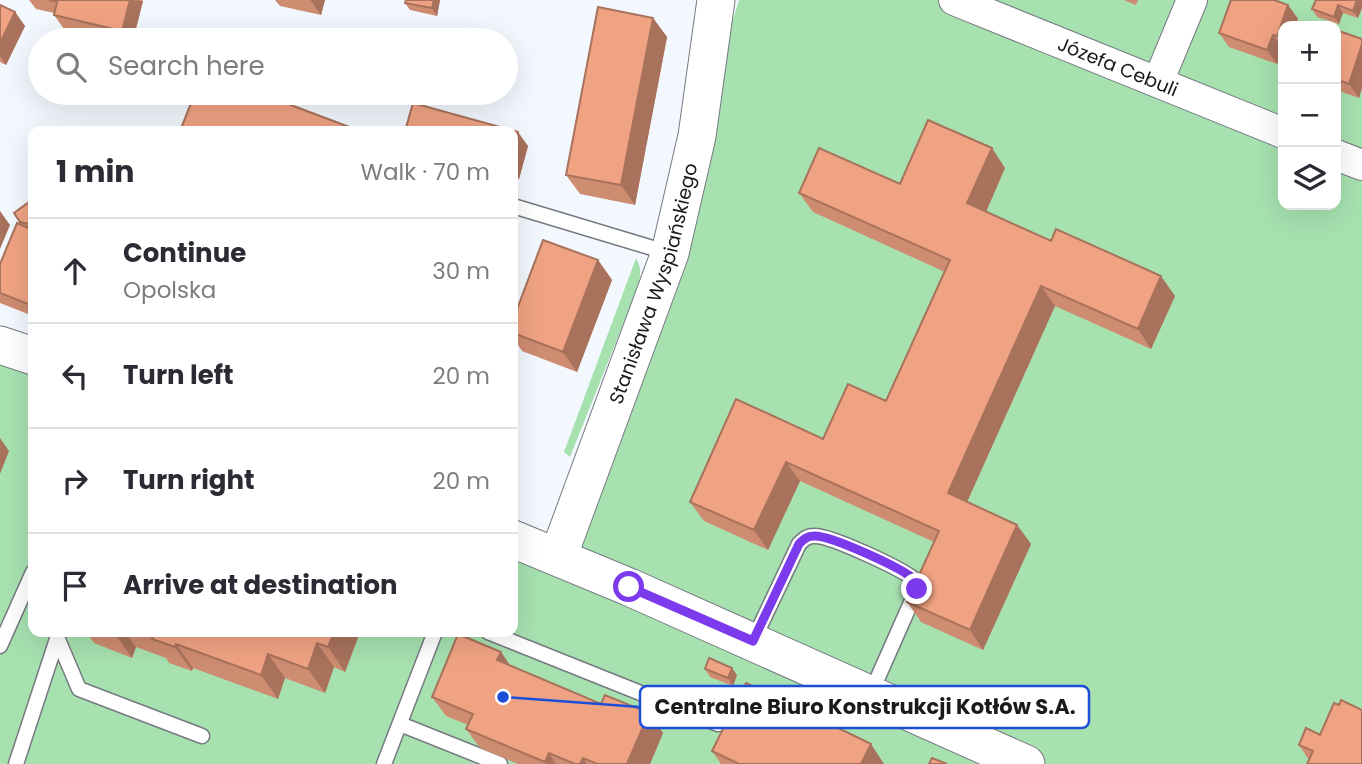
<!DOCTYPE html>
<meta charset="utf-8">
<style>
body{margin:0;font-family:Poppins,sans-serif;background:#f2f2f3;color:#2b2b33}
.controls{position:absolute;right:21px;top:21px;display:grid;overflow:hidden;border-radius:14px;box-shadow:0 7px 28px #0002}
.controls button{width:63px;height:63px;display:grid;place-items:center;padding:0;border:0;border-bottom:2px solid #e1e1e2;background:#fff;color:#2b2b33;font:35px sans-serif}
.stop{position:absolute;width:21px;height:21px;margin:-16px;border:5px solid #7c3aed;border-radius:50%;background:#fff}
.stop.end{background:#7c3aed;border-color:#fff;box-shadow:0 2px 7px #0008}
.list{margin:0;padding:0;list-style:none}
h2{display:flex;justify-content:space-between;align-items:center;height:91px;margin:0;padding:0 28px;font-size:30px}
h2 small{font-size:23px;font-weight:400;color:#7c7c81}
.list li{display:grid;grid-template-columns:46px 1fr auto;gap:21px;align-items:center;box-sizing:border-box;height:105px;padding:0 28px;border-top:2px solid #e1e1e2}
.list b{display:block;font-size:26px;white-space:nowrap}
.list p{margin:0;font-size:23px;white-space:nowrap;color:#7c7c81}
.list em{font-size:23px;font-style:normal;color:#7c7c81}
.icon{flex:none;width:38px;height:38px;fill:none;stroke:currentColor;stroke-width:2;stroke-linecap:round;stroke-linejoin:round}
.map{position:relative;flex:none;width:1362px;height:764px;overflow:hidden}
.search{position:absolute;background:#fff;box-shadow:0 7px 28px #0002;left:28px;top:28px;width:490px;height:77px;display:flex;align-items:center;gap:18px;box-sizing:border-box;padding:0 24px;border-radius:38px;color:#7c7c81;font-size:26px}
.panel{position:absolute;background:#fff;box-shadow:0 7px 28px #0002;left:28px;top:126px;width:490px;height:511px;border-radius:14px}
.map>svg:first-child{display:block}
.green{fill:#a7e1b0;fill-rule:evenodd}
.lines{fill:none;stroke-linecap:round;stroke-linejoin:round}
.service-casing{stroke:#757a81;stroke-width:17}
.minor-casing{stroke:#757a81;stroke-width:32}
.tertiary-casing{stroke:#757a81;stroke-width:39}
.service{stroke:#fff;stroke-width:14}
.minor{stroke:#fff;stroke-width:30}
.tertiary{stroke:#fff;stroke-width:37}
.wall{fill:#ce8c71}
.shaded-wall{fill:#a8725c}
.building{fill:#f0a383;stroke:#a8725c;stroke-width:2}
.route{stroke:#7c3aed;stroke-width:9}
.labels{text-anchor:middle;stroke-width:7;stroke-linejoin:round;paint-order:stroke}
.street-label{font-size:19px;fill:#181a1c;stroke:#fff}
.leader{fill:none;stroke:#1d4ed8;stroke-width:2.5}
.callout-dot{fill:#1d4ed8;stroke:#fff;stroke-width:2.5}
.callout{fill:#fff;stroke:#1d4ed8;stroke-width:2.5}
.callout-label{font-size:21px;text-anchor:middle;font-weight:bold;fill:#181a1c}
</style>
<div class="map">
<svg width="1362" height="764" viewBox="0 0 1362 764">
<rect width="100%" height="100%" fill="#f3f8fe"/>
<path class="green" d="M739 0H1362V764H0V362L33 375V632H513V560L535 568 695 141ZM1283 26H1336V205H1283Z
M636 258C643 270 640 279 636 292L570 457 564 452Z"/>
<g class="lines">
<g class="service-casing">
<path id="service" d="M513 206 669 253
M488 632 718 724
M57 637 79 689 202 736
M753 641 799 544C804 539 807 536 814 536 830 535 905 570 916 581L917 589 871 693
M0 646 33 572
M400 724 500 764
M16 764 58 636
M384 764 435 632"/>
</g>
<g class="minor-casing">
<g id="minor">
<path id="s1" d="M954 0 1283 133"/>
<path d="M1158 82 1192 0"/>
<path d="M1336 155 1362 165"/>
</g>
</g>
<g class="tertiary-casing">
<g id="tertiary">
<path d="M0 345 33 356"/>
<path d="M513 539 629 587 1026 764"/>
<path id="s2" d="M558 557 670 253 697 136 716 0"/>
</g>
</g>
<use href="#service" class="service"/>
<use href="#minor" class="minor"/>
<use href="#tertiary" class="tertiary"/>
</g>
<path class="wall" d="M29 0H142L143 1 133 40H112L64 29 54 15V13L36 9Z
M275 0H325L321 15 280 6Z
M406 0H440L437 16 410 10 405 3Z
M1124 0H1138L1136 5Z
M1362 0V8L1358 18 1343 13 1339 24 1317 17 1312 9Z
M0 5 15 12 25 26 6 65 0 62Z
M1288 5 1298 19 1296 26H1283V49L1277 64 1229 47 1219 33Z
M653 18 667 37 635 205 580 194 566 175Z
M1336 30 1362 39V88L1359 98 1336 90Z
M182 126 360 131H361H186Z
M513 131 528 146 519 179 513 177Z
M1005 168 986 212 1175 296 1151 349 1055 306 967 502 1017 525 1031 544 983 650 921 622 907 602 934 542 800 481 768 550 704 521 690 502 823 439 886 401 945 272 813 212 799 193 900 184Z
M33 199V316L0 303V264L22 225 14 213Z
M598 260 612 280 577 372 522 351 513 337V320Z
M86 632H360L345 672 334 667 325 693 285 678 278 699 193 668 192 671 169 663 166 658 136 647 132 658 94 643Z
M501 652 510 666 601 704 649 713 663 733 650 764H518L480 748 466 729 468 725 446 716 432 697Z
M705 669 737 675 733 686 710 677Z
M1320 735 1309 760 1299 745Z
M712 751 884 764H721Z"/>
<path class="shaded-wall" d="M130 0 143 1 133 40H129L122 31Z
M311 0H325L321 15 311 1Z
M434 0H440L437 16 432 8Z
M1357 0H1362V8L1358 18 1353 11Z
M1288 5 1298 19 1296 26H1283V45L1277 36Z
M1338 5 1343 13 1339 24 1334 17Z
M15 12 25 26 6 65 0 56V43Z
M653 18 667 37 635 205 621 185Z
M1273 35 1283 49 1277 64 1267 50Z
M1362 44V88L1359 98 1349 84Z
M518 132 528 146 519 179 513 169V153Z
M992 148 1005 168 981 223 967 203Z
M0 211 10 225 0 249Z
M598 260 612 280 577 372 563 352Z
M1161 276 1175 296 1151 349 1138 329Z
M1041 286 1055 306 962 513 948 493Z
M0 438 9 451 0 474Z
M786 462 800 481 768 550 754 530Z
M1017 525 1031 544 983 650 970 630Z
M116 632H125L136 647 132 658 115 634Z
M334 632H360L345 672 328 647Z
M317 643 334 667 325 693 308 669Z
M176 644 193 668 192 671 175 647Z
M501 652 514 671 497 660Z
M268 654 285 678 278 699 261 675Z
M732 668 737 675 733 686 728 678Z
M649 713 663 733 650 764H627Z
M871 744 884 764H861Z
M549 753 556 764H547L545 762Z
M583 758 587 764H580Z"/>
<path class="building" d="M49 0H130L122 31 54 15 57 2Z
M406 0H434L432 8 405 3Z
M1231 0H1274L1288 5 1277 36 1273 35 1267 50 1219 33Z
M1316 0H1357L1353 11 1338 5 1334 17 1312 9Z
M0 5 15 12 0 43Z
M598 7 653 18 621 185 566 175Z
M1336 30 1362 39V44L1349 84 1336 79Z
M195 93H259L360 131H196L182 126Z
M413 103 518 132 513 153V131H405Z
M928 120 992 148 967 203 1051 241 1056 229 1161 276 1138 329 1041 286 948 493 1017 525 970 630 907 602 939 531 786 462 754 530 690 502 736 399 823 439 848 384 886 401 950 260 799 193 819 148 900 184Z
M33 199V225L20 222 14 213Z
M17 223 33 230V306L0 293V264Z
M543 240 598 260 563 352 513 333V320Z
M143 632H334L328 647 317 643 308 669 268 654 261 675 176 644 175 647 152 639 153 636Z
M458 634 501 652 497 660 601 704 605 695 649 713 627 764H597L583 758 580 764H575L549 753 545 762 466 729 473 714 432 697Z
M709 658 732 668 728 678 705 669Z
M746 683 871 744 861 764H739L712 751Z
M1341 700 1362 710V764H1307L1313 751 1299 745 1306 728 1320 735 1334 703 1339 705Z
M932 758 947 764H929Z"/>
<g class="lines">
<path class="route" d="M629 587 753 641 799 544C804 539 807 536 814 536 830 535 905 569 916 581L917 589"/>
</g>
<g class="labels">
<g class="street-label">
<text dy="7" stroke="none"><textPath href="#s1" startOffset="177">Józefa Cebuli</textPath></text>
<text dy="7" stroke="none"><textPath href="#s2" startOffset="290">Stanisława Wyspiańskiego</textPath></text>
</g>
</g>
<path class="leader" d="M503 697L640 707"/>
<circle class="callout-dot" cx="503" cy="697" r="7"/>
<rect class="callout" x="640" y="686" width="449" height="42" rx="7"/>
<g class="callout-label">
<text x="865" y="714">Centralne Biuro Konstrukcji Kotłów S.A.</text>
</g>
</svg>
<div class="controls">
<button>+</button>
<button>−</button>
<button><svg class="icon" aria-label="layers" viewBox="0 0 24 24"><path d="M12 4l9 5-9 5-9-5zM3 14l9 5 9-5"/></svg></button>
</div>
<div class="stop" style="left:629px;top:587px"></div>
<div class="stop end" style="left:917px;top:589px"></div>
<div class="search"><svg class="icon" aria-label="search" viewBox="0 0 24 24"><circle cx="10" cy="10" r="6"/><path d="M15 15l6 6"/></svg>Search here</div>
<section class="panel">
<h2>1 min<small>Walk · 70 m</small></h2>
<ul class="list">
<li><svg class="icon" aria-label="ahead" viewBox="0 0 24 24"><path d="M12 20V5M6 11l6-6 6 6"/></svg><div><b>Continue</b><p>Opolska</p></div><em>30 m</em></li>
<li><svg class="icon" aria-label="left" viewBox="0 0 24 24"><path d="M17 20v-9H6M10 6l-5 5 5 5"/></svg><div><b>Turn left</b></div><em>20 m</em></li>
<li><svg class="icon" aria-label="right" viewBox="0 0 24 24"><path d="M7 20v-9h11M14 6l5 5-5 5"/></svg><div><b>Turn right</b></div><em>20 m</em></li>
<li><svg class="icon" aria-label="arrive" viewBox="0 0 24 24"><path d="M6 21V4h12l-3 4 3 4H6"/></svg><div><b>Arrive at destination</b></div></li>
</ul>
</section>
</div>
